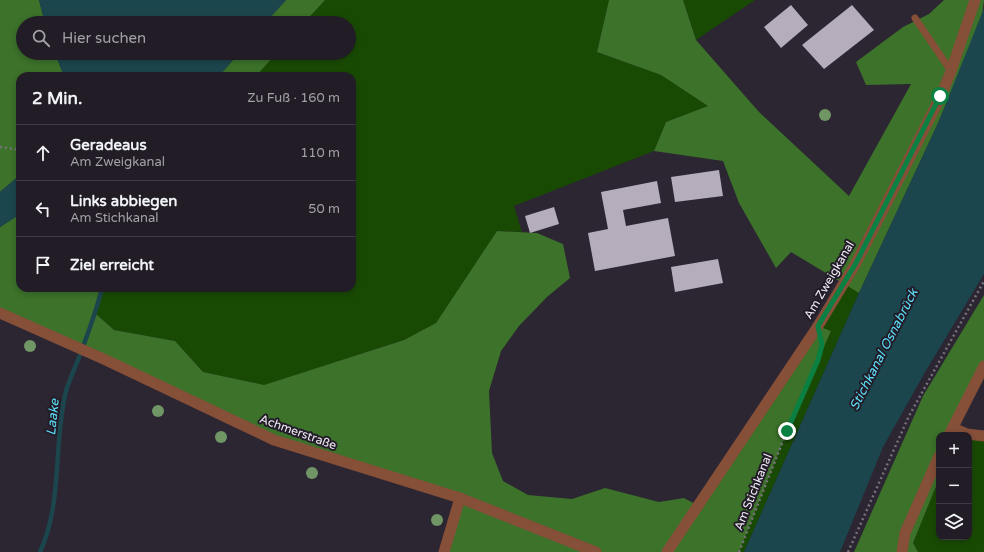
<!DOCTYPE html>
<html lang="de">
<meta charset="utf-8">
<style>
body{margin:0;font-family:"Varela Round",sans-serif;background:#29252e;color:#f1f3f6}
.controls{position:absolute;right:12px;bottom:12px;display:grid;overflow:hidden;border-radius:8px;box-shadow:0 2px 6px #0003}
.controls button{width:36px;height:36px;display:grid;place-items:center;padding:0;border:0;border-bottom:1px solid #3e3a43;background:#211c26;color:#f1f3f6;font:20px sans-serif}
.stop{position:absolute;width:12px;height:12px;margin:-9px;border:3px solid #0b8043;border-radius:50%;background:#fff}
.stop.end{background:#0b8043;border-color:#fff;box-shadow:0 1px 4px #0008}
.list{margin:0;padding:0;list-style:none}
h2{display:flex;justify-content:space-between;align-items:center;height:52px;margin:0;padding:0 16px;font-size:17px}
h2 small{font-size:13px;font-weight:400;color:#a2a1a7}
.list li{display:grid;grid-template-columns:26px 1fr auto;gap:12px;align-items:center;box-sizing:border-box;height:56px;padding:0 16px;border-top:1px solid #3e3a43}
.list b{display:block;font-size:15px;white-space:nowrap}
.list p{margin:0;font-size:13px;white-space:nowrap;color:#a2a1a7}
.list em{font-size:13px;font-style:normal;color:#a2a1a7}
.icon{flex:none;width:22px;height:22px;fill:none;stroke:currentColor;stroke-width:2;stroke-linecap:round;stroke-linejoin:round}
.map{position:relative;flex:none;width:984px;height:552px;overflow:hidden}
.search{position:absolute;background:#211c26;box-shadow:0 2px 6px #0003;left:16px;top:16px;width:340px;height:44px;display:flex;align-items:center;gap:10px;box-sizing:border-box;padding:0 14px;border-radius:22px;color:#a2a1a7;font-size:15px}
.panel{position:absolute;background:#211c26;box-shadow:0 2px 6px #0003;left:16px;top:72px;width:340px;height:220px;border-radius:12px}
.map>svg:first-child{display:block}
.green{fill:#194a04}
.forest{fill:#3c722a}
.water{fill:#1c464d}
.lines{fill:none;stroke-linecap:round;stroke-linejoin:round}
.stream{stroke:#1c464d;stroke-width:4.5}
.building{fill:#b5acbc}
.path{stroke:#77717c;stroke-width:2.5;stroke-dasharray:2 3;stroke-linecap:butt}
.service{stroke:#854f38;stroke-width:7}
.minor{stroke:#854f38;stroke-width:11}
.tertiary{stroke:#854f38;stroke-width:11}
.tree{fill:#709666}
.route{stroke:#0b8043;stroke-width:5}
.labels{text-anchor:middle;stroke-width:4;stroke-linejoin:round;paint-order:stroke}
.street-label{font-size:12px;fill:#f1ecf5;stroke:#221c28}
.water-label{font-size:13px;font-style:italic;fill:#5be0f8;stroke:#221c28}
</style>
<div class="map">
<svg width="984" height="552" viewBox="0 0 984 552">
<rect width="100%" height="100%" fill="#2c2532"/>
<path class="green" d="M325 0H609L597 52 661 75 708 106 666 122 654 151 514 206 522 232 497 231 436 323 404 340 264 385 203 372 175 341 114 330 96 314 102 288H352V76H256L277 53H349V23H304Z
M683 0H755L696 40Z
M841 282 859 293 744 552H739L787 431 831 331 818 326Z
M969 435 984 439V552H918L913 543 939 479V537H969Z"/>
<path class="forest" d="M0 0H39L45 23H23V53H55L62 71V76H20V175L0 192Z
M286 0H325L304 23H265Z
M609 0H683L696 40 759 112 849 196 911 84 866 85 856 62 903 27 929 14 944 0H984L982 16 939 121 859 293 791 252 776 268 739 203 723 161 654 151 666 122 708 106 661 75 597 52Z
M239 53H277L256 76H219Z
M20 214V288H102L96 314 114 330 175 341 203 372 264 385 404 340 436 323 497 231 537 233 563 244 570 278 547 297 519 326 501 351 489 391 492 453 503 481 528 495 572 499 605 488 659 502 684 498 697 505 818 326 831 331 787 431 739 552H444L460 499 274 440 0 313V227Z
M984 295V374L958 424 967 435H939V479L913 543 918 552H854L923 396Z"/>
<path class="water" d="M39 0H286L265 23H45Z
M984 8V274L924 374 883 447 840 552H744L859 293 939 121Z
M55 53H239L219 76H62V71Z
M20 175V214L0 227V192Z"/>
<g class="lines">
<path class="stream" d="M40 552C63 502 53 444 66 391 69 381 74 370 78 360 87 336 96 313 102 288"/>
</g>
<path class="building" d="M791 5 808 25 781 48 764 27Z
M852 5 874 30 824 69 802 45Z
M719 170 723 196 675 202 671 177Z
M657 181 661 203 623 210 626 226 668 218 675 256 595 271 588 233 608 229 601 192Z
M554 207 559 224 530 233 525 216Z
M718 259 723 283 675 292 671 267Z"/>
<g class="lines">
<path class="path" d="M0 147 20 150
M739 552 787 431 818 360 822 345
M848 552 909 416 984 281"/>
<path class="service" d="M915 18 951 71"/>
<path class="minor" d="M953 428 967 434 984 436
M949 435 984 366
M444 552 460 498
M667 552 818 326 856 263 941 96 951 71 975 0
M902 552 905 533 939 456"/>
<path class="tertiary" d="M0 313 108 361 274 440 460 498 596 552"/>
</g>
<g class="tree">
<circle cx="825" cy="115" r="6"/>
<circle cx="30" cy="346" r="6"/>
<circle cx="158" cy="411" r="6"/>
<circle cx="221" cy="437" r="6"/>
<circle cx="312" cy="473" r="6"/>
<circle cx="437" cy="520" r="6"/>
</g>
<g class="lines">
<path class="route" d="M787 431 818 360 822 345 818 326 856 263 940 96"/>
</g>
<g class="labels">
<g class="street-label">
<text transform="translate(829 280) rotate(-60)" y="4">Am Zweigkanal</text>
<text transform="translate(298 432) rotate(20)" y="4">Achmerstraße</text>
<text transform="translate(753 492) rotate(-68)" y="4">Am Stichkanal</text>
</g>
<g class="water-label">
<text transform="translate(883 349) rotate(-63)" y="5">Stichkanal Osnabrück</text>
<text transform="translate(52 417) rotate(-84)" y="5">Laake</text>
</g>
</g>
</svg>
<div class="controls">
<button>+</button>
<button>−</button>
<button><svg class="icon" aria-label="layers" viewBox="0 0 24 24"><path d="M12 4l9 5-9 5-9-5zM3 14l9 5 9-5"/></svg></button>
</div>
<div class="stop" style="left:940px;top:96px"></div>
<div class="stop end" style="left:787px;top:431px"></div>
<div class="search"><svg class="icon" aria-label="search" viewBox="0 0 24 24"><circle cx="10" cy="10" r="6"/><path d="M15 15l6 6"/></svg>Hier suchen</div>
<section class="panel">
<h2>2 Min.<small>Zu Fuß · 160 m</small></h2>
<ul class="list">
<li><svg class="icon" aria-label="ahead" viewBox="0 0 24 24"><path d="M12 20V5M6 11l6-6 6 6"/></svg><div><b>Geradeaus</b><p>Am Zweigkanal</p></div><em>110 m</em></li>
<li><svg class="icon" aria-label="left" viewBox="0 0 24 24"><path d="M17 20v-9H6M10 6l-5 5 5 5"/></svg><div><b>Links abbiegen</b><p>Am Stichkanal</p></div><em>50 m</em></li>
<li><svg class="icon" aria-label="arrive" viewBox="0 0 24 24"><path d="M6 21V4h12l-3 4 3 4H6"/></svg><div><b>Ziel erreicht</b></div></li>
</ul>
</section>
</div>
